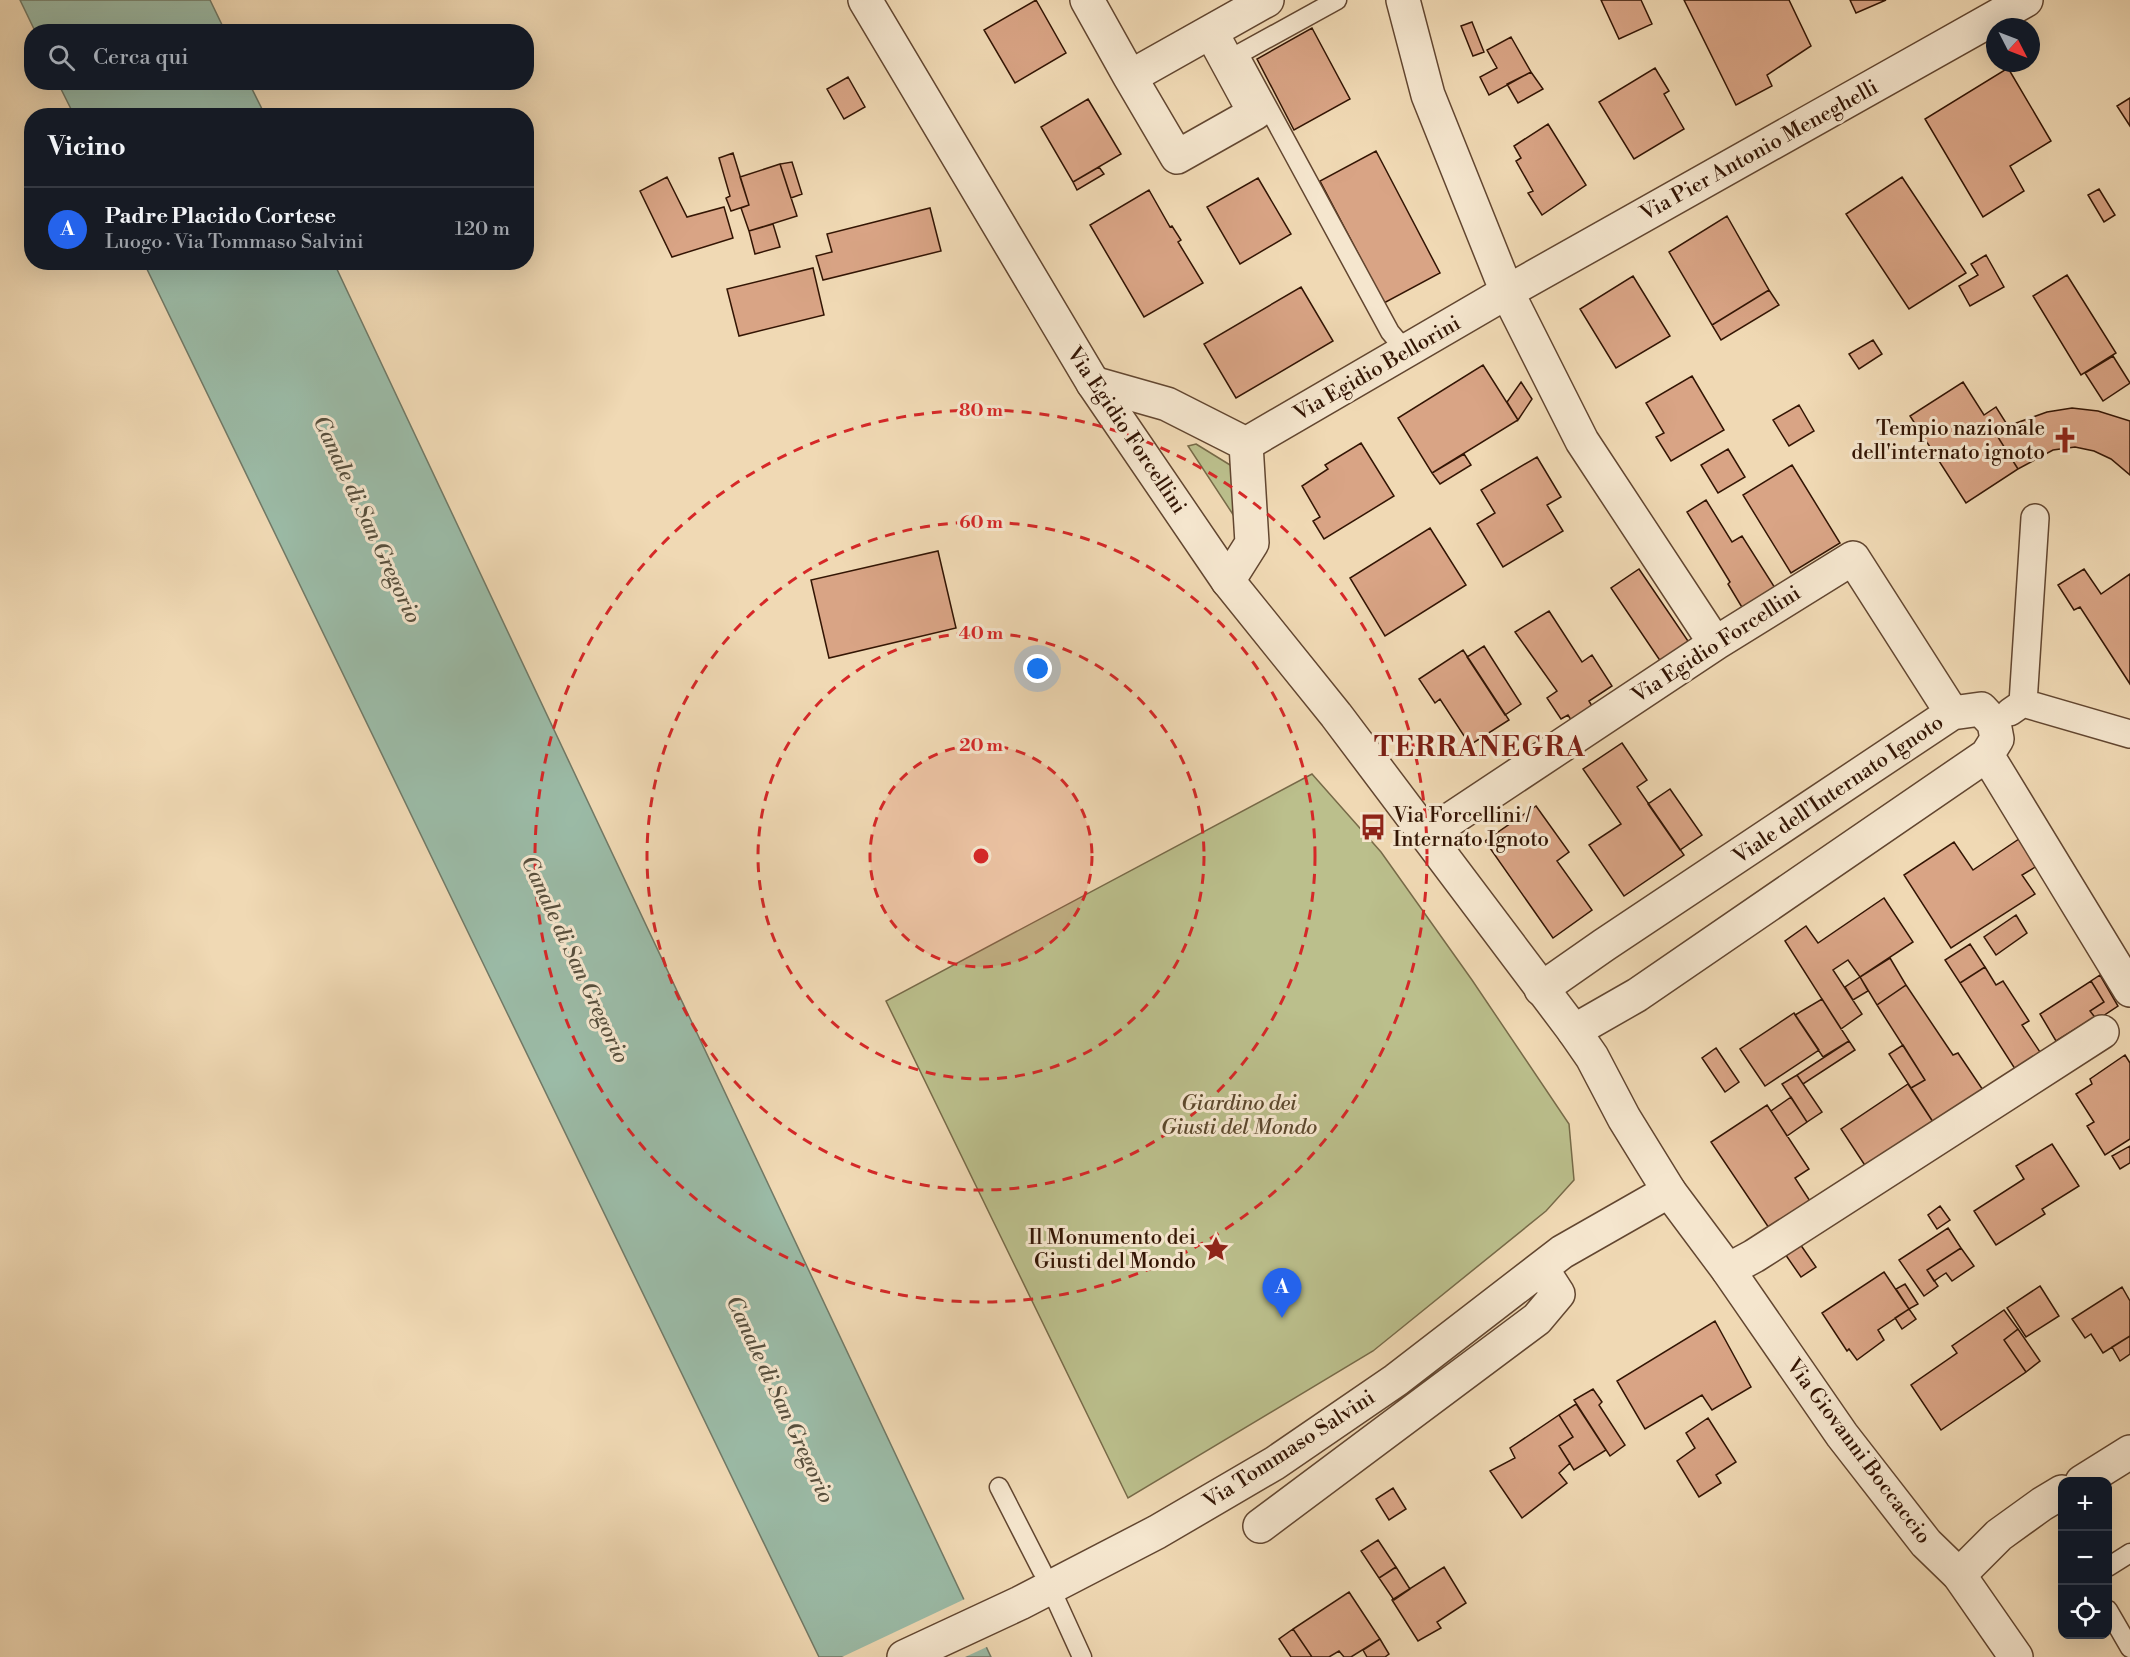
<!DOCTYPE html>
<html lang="it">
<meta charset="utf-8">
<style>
body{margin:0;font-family:"Libre Bodoni",serif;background:#20242c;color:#f1f3f6}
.controls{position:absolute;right:18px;bottom:18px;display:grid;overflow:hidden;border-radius:12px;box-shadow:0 6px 24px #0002}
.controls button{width:54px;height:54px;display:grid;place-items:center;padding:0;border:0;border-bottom:2px solid #363941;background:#171b24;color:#f1f3f6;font:30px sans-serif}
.compass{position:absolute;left:1986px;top:18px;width:54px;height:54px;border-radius:50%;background:#171b24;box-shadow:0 6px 24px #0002;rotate:132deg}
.you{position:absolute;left:1038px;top:669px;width:21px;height:21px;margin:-15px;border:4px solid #fff;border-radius:50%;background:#1a73e8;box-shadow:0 0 0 9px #1a73e833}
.badge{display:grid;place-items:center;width:39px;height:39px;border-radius:50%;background:#2563eb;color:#fff;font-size:20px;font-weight:700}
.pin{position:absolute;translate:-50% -50px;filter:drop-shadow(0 2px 3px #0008)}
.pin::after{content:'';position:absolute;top:32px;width:21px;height:18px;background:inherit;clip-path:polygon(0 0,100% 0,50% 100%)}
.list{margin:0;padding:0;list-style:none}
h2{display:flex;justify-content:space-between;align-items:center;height:78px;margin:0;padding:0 24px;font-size:26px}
h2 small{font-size:20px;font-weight:400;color:#9ea1a6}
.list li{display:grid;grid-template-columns:39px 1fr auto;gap:18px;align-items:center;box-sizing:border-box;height:84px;padding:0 24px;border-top:2px solid #363941}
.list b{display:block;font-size:22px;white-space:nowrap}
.list p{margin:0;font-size:20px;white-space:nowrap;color:#9ea1a6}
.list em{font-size:20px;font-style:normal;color:#9ea1a6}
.icon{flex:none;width:33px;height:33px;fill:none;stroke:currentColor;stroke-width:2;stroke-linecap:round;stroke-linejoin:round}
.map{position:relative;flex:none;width:2130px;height:1657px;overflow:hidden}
.search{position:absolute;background:#171b24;box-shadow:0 6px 24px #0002;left:24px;top:24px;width:510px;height:66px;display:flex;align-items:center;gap:15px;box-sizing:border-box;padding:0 21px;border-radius:24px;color:#9ea1a6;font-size:22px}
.panel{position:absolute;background:#171b24;box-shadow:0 6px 24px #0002;left:24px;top:108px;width:510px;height:162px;border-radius:24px}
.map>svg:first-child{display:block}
.green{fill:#bbbf8c;stroke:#776a48;stroke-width:1.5}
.water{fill:#9bbba7;stroke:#717966;stroke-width:1.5}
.pier{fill:#f0d9b4}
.building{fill:#d9a485;stroke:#331504;stroke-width:1.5}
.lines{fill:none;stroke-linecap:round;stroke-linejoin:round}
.service-casing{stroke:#624630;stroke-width:21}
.pedestrian-casing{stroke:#624630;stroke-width:30}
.minor-casing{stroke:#624630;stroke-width:36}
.tertiary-casing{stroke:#624630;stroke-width:36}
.service{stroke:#f5e6ce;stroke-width:18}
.pedestrian{stroke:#f5e6ce;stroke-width:27}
.minor{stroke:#f5e6ce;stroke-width:33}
.tertiary{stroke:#f5e6ce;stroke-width:33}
.ring{fill:none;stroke:#d62828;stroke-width:3;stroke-dasharray:10 8}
.labels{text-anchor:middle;stroke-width:6;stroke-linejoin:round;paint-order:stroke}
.street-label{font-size:21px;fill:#331504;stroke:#f5e6ce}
.poi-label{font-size:21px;fill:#331504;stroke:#f5e6ce;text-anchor:end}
.park-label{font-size:21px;font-style:italic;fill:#5c482d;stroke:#f5e6ce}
.water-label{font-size:22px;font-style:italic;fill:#574f3d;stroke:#f5e6ce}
.district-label{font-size:27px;font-weight:bold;letter-spacing:1.5px;fill:#7a1f14;stroke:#f5e6ce}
.centre{fill:#d62828;stroke:#f5e6ce;stroke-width:3}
.ring-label{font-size:18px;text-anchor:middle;font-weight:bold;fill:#d62828;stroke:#f5e6ce;stroke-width:6;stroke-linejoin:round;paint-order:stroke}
</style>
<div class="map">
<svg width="2130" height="1657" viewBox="0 0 2130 1657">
<rect width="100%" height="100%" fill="#f0d9b4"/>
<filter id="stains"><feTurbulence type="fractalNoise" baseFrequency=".00333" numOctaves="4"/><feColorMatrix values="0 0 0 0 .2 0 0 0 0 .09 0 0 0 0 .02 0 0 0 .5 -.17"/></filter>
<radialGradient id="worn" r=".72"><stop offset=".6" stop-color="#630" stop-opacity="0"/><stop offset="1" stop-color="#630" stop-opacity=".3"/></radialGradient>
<path class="green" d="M1196 444 1235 468 1234 516 1188 446Z
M1312 774 1381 852 1472 980 1569 1124 1574 1180 1546 1211 1373 1351 1128 1498 886 1001Z"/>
<path class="water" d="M20 0H210L225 31H35Z
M58 83H249L265 115H74Z
M144 263H334L991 1657H819Z"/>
<path class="pier" d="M967 1598 989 1646 965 1657H842Z"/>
<path class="building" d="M1036 0 1066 53 1015 83 984 30Z
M1601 0H1641L1652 24 1619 39Z
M1684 0H1789L1811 46 1767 75 1772 86 1736 105Z
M1850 0H1886L1856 13Z
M1472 22 1484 52 1473 56 1461 26Z
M1312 28 1350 99 1294 130 1257 59Z
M1511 37 1531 72 1489 95 1480 77 1497 68 1487 50Z
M1655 68 1669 91 1664 94 1684 129 1634 159 1599 102Z
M2008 68 2051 141 2010 166 2024 191 1983 217 1925 119Z
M1531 72 1543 89 1518 103 1507 84Z
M848 77 865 107 844 119 827 89Z
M2130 98V126L2117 106Z
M1088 99 1121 154 1073 182 1041 127Z
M1548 124 1586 185 1542 215 1528 193 1533 191 1516 161 1521 158 1514 146Z
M1376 151 1440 273 1384 303 1320 181Z
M733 153 749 205 731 211 726 198 730 196 719 158Z
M792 162 802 194 791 198 780 164Z
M780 164 797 216 749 231 741 208 749 205 740 177Z
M1099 167 1104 174 1077 190 1073 182Z
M667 177 687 217 724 207 733 238 672 257 640 191Z
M1902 177 1966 273 1909 309 1846 214Z
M1258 178 1291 234 1240 264 1207 207Z
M2099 189 2115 215 2104 222 2088 195Z
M1149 190 1170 227 1172 226 1181 240 1178 242 1203 283 1144 317 1090 225Z
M930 208 941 251 823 280 816 256 832 252 827 234Z
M1727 216 1769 290 1712 325 1669 252Z
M773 224 780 247 755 254 749 231Z
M1986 255 2004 287 1970 306 1959 286 1978 275 1971 264Z
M813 268 824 315 739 336 727 289Z
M2067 275 2116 353 2081 375 2033 296Z
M1633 276 1670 336 1616 368 1580 309Z
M1301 287 1333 341 1236 398 1204 344Z
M1769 290 1779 305 1721 340 1712 325Z
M1873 340 1882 354 1859 369 1849 354Z
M2113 356 2130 383 2103 401 2085 373Z
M1483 365 1518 420 1432 473 1398 418Z
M1692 376 1724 430 1671 461 1656 437 1664 433 1646 403Z
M1521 382 1532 399 1518 420 1507 402Z
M1963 382 1984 415 1996 407 2008 426 1996 434 2018 469 1966 503 1910 416Z
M1799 405 1814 431 1789 446 1773 420Z
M2072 408 2098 411 2130 421V475L2111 459 2094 451 2075 447 2053 450 2018 469 1996 434 2008 426 2047 412Z
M1361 443 1394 496 1324 539 1313 521 1320 517 1302 486 1328 469 1325 465Z
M1728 449 1745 477 1718 493 1701 465Z
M1464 454 1471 465 1440 484 1432 473Z
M1537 457 1561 497 1547 505 1563 531 1503 567 1477 524 1495 513 1481 490Z
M1792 465 1840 543 1791 573 1743 495Z
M1706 500 1732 542 1742 536 1775 588 1743 609 1728 584 1730 582 1687 512Z
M1430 528 1466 585 1385 636 1350 578Z
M938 551 956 628 829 658 811 580Z
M1639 569 1690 644 1661 662 1611 588Z
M2084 569 2101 594 2130 574V684L2080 607 2074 610 2058 585Z
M1549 611 1582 662 1592 655 1612 686 1589 701 1592 706 1571 720 1568 715 1561 719 1547 698 1557 691 1515 632Z
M1484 646 1521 704 1505 715 1467 657Z
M1463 650 1509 720 1470 745 1440 699 1435 703 1419 679Z
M1622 743 1647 780 1637 787 1684 855 1624 896 1589 845 1621 824 1583 769Z
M1670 789 1702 835 1680 850 1648 804Z
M1536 806 1569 852 1557 861 1592 910 1553 938 1485 841Z
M2019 839 2037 866 2022 875 2035 894 1951 948 1904 875 1954 842 1973 870Z
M1884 898 1913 942 1860 977 1848 960 1833 970 1862 1014 1841 1029 1785 941 1806 926 1818 943Z
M2016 915 2027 933 1996 955 1984 937Z
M1970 944 1985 967 1960 983 1945 960Z
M1890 958 1906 985 1877 1005 1860 977Z
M1985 967 1996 985 2003 981 2029 1021 2022 1025 2042 1055 2017 1072 1960 983Z
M2100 975 2118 1006 2097 1020 2090 1011 2104 1002 2091 981Z
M1860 977 1868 991 1853 1000 1845 987Z
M2091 981 2104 1002 2090 1011 2097 1020 2092 1023 2090 1020 2056 1041 2040 1014Z
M1906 985 1953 1055 1958 1053 1985 1093 1935 1125 1911 1088 1925 1080 1877 1005Z
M1822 999 1849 1041 1823 1057 1795 1015Z
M1794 1013 1819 1050 1765 1086 1740 1049Z
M1849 1041 1855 1050 1803 1084 1797 1075Z
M1903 1045 1925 1080 1911 1088 1889 1054Z
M1716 1048 1739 1082 1725 1092 1702 1058Z
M2125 1055 2130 1063V1139L2105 1155 2087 1126 2094 1122 2076 1094 2092 1084 2090 1079Z
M1797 1075 1822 1112 1807 1122 1782 1084Z
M1908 1084 1935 1125 1868 1170 1841 1129Z
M1791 1097 1807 1122 1787 1136 1771 1111Z
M1767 1105 1809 1169 1795 1178 1810 1201 1769 1228 1711 1142Z
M2052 1144 2079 1186 2042 1209 2045 1214 1996 1245 1974 1211 2024 1179 2016 1166Z
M2130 1146V1163L2120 1169 2112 1156Z
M1940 1206 1950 1220 1937 1229 1928 1215Z
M1948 1228 1961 1248 1927 1270 1938 1286 1924 1296 1899 1260Z
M1800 1244 1816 1267 1801 1277 1785 1254Z
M1961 1248 1974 1266 1952 1281 1946 1273 1934 1281 1927 1270Z
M1884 1272 1909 1309 1878 1330 1884 1340 1857 1360 1849 1349 1847 1351 1822 1313Z
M1905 1284 1918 1304 1909 1309 1896 1289Z
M2040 1286 2059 1316 2026 1337 2007 1308Z
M2122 1287 2130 1301V1336L2103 1353 2091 1334 2085 1338 2072 1319Z
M1909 1309 1916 1319 1902 1329 1895 1318Z
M2004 1310 2018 1329 2004 1340 2026 1372 1941 1430 1911 1385 1957 1353 1952 1346Z
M1715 1321 1751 1387 1712 1410 1702 1395 1645 1429 1617 1381Z
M2018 1329 2040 1361 2026 1372 2004 1340Z
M2130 1336V1354L2120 1361 2112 1347Z
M1593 1389 1602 1402 1599 1405 1625 1445 1610 1456 1574 1400Z
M1576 1404 1606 1450 1574 1470 1559 1446 1573 1437 1559 1415Z
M1559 1415 1573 1437 1559 1446 1570 1463 1559 1473 1567 1483 1522 1518 1490 1471 1515 1458 1510 1448Z
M1708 1418 1736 1462 1716 1475 1721 1483 1699 1497 1677 1461 1695 1448 1686 1433Z
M1393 1488 1406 1509 1389 1520 1376 1499Z
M1378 1540 1396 1567 1379 1578 1361 1551Z
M1396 1567 1410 1589 1394 1600 1379 1578Z
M1444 1567 1466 1603 1437 1622 1441 1628 1418 1641 1392 1600Z
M1349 1592 1380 1639 1351 1657H1344L1339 1651 1329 1657H1312L1293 1629Z
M1293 1629 1312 1657H1291L1279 1639Z
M1380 1639 1389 1654 1385 1657H1367L1363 1650Z"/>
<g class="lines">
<g class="service-casing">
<path id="service" d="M1337 0 1239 54 1390 332 1406 351
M999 1487 1042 1571
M2108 1567 2130 1553
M1056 1600 1082 1657
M2108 1610 2130 1648"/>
</g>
<g class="pedestrian-casing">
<path id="pedestrian" d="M2023 703 2035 518
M2010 712 2023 703 2130 734"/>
</g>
<g class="minor-casing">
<path id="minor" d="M1087 0 1130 77 1267 0
M1403 0 1428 95 1507 292 1582 441 1707 631
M1130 77 1177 157 1255 113 1211 32
M1093 383 1167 404 1246 444 1252 543 1228 581
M1246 444 1507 292 2026 0
M1987 755 2130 990
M1427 835 1716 643 1853 558 1952 713
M1541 989 1604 945 1952 713 1981 709 1994 723 1997 739 1987 755 1637 995 1574 1031
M1728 1270 1754 1256 2102 1032
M2082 1482 2130 1452
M1260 1526 1537 1319 1558 1294 1542 1269
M1959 1575 1999 1535 2042 1504 2062 1492
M904 1657 1020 1603 1157 1532 1275 1463 1396 1380 1562 1252 1669 1191"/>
</g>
<g class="tertiary-casing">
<path id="tertiary" d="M865 0 1093 383 1228 581 1336 715 1574 1031 1592 1057 1624 1118 1669 1191 1728 1270 1842 1435 1926 1543 1959 1575 2016 1657"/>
</g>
<use href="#service" class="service"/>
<use href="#pedestrian" class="pedestrian"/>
<use href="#minor" class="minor"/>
<use href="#tertiary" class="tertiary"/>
</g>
<circle cx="981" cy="856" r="111" fill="#d62828" fill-opacity=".12"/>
<g class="ring">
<circle cx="981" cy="856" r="111"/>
<circle cx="981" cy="856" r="223"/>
<circle cx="981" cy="856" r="334"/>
<circle cx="981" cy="856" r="446"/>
</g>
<defs>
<g id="church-bare" transform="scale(2.07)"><path d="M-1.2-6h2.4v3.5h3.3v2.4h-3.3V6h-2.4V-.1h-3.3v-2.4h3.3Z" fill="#8f2418" stroke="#f5e6ce" stroke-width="2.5" paint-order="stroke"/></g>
<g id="bus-bare" transform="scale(2.07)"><path d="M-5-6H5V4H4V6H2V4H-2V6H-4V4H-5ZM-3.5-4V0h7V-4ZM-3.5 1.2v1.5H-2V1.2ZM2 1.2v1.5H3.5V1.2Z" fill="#8f2418" stroke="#f5e6ce" stroke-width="2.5" paint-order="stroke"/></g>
<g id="sight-bare" transform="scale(2.07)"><path d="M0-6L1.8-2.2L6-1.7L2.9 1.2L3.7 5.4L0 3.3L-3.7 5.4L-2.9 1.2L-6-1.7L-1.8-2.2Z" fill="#8f2418" stroke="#f5e6ce" stroke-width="2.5" paint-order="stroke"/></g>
</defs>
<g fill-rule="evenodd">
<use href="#church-bare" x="2065" y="440"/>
<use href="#bus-bare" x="1373" y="827"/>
<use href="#sight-bare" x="1216" y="1249"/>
</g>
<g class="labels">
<g class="street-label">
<text transform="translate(1759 150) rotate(-29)" y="7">Via Pier Antonio Meneghelli</text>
<text transform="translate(1377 368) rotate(-30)" y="7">Via Egidio Bellorini</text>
<text transform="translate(1127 430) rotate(56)" y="7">Via Egidio Forcellini</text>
<text transform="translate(1716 644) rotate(-33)" y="7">Via Egidio Forcellini</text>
<text transform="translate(1838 789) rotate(-34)" y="7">Viale dell'Internato Ignoto</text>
<text transform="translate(1289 1449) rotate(-33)" y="7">Via Tommaso Salvini</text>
<text transform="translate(1859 1451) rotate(53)" y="7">Via Giovanni Boccaccio</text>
</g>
<g class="poi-label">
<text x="2045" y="435">Tempio nazionale<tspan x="2045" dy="24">dell'internato ignoto</tspan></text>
<text x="1393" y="822" text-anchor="start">Via Forcellini /<tspan x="1393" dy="24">Internato Ignoto</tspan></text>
<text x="1196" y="1244">Il Monumento dei<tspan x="1196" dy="24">Giusti del Mondo</tspan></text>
</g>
<g class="park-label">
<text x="1239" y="1110">Giardino dei<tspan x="1239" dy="24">Giusti del Mondo</tspan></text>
</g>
<g class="water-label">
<text transform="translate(368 519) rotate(65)" y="8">Canale di San Gregorio</text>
<text transform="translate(576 959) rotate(65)" y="8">Canale di San Gregorio</text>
<text transform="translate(781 1399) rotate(65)" y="8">Canale di San Gregorio</text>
</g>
<g class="district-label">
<text x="1480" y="756">TERRANEGRA</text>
</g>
</g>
<circle cx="981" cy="856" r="9" class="centre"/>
<g class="ring-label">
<text x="981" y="416">80 m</text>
<text x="981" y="528">60 m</text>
<text x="981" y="639">40 m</text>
<text x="981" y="751">20 m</text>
</g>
<rect width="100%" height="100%" filter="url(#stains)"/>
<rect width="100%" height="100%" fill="url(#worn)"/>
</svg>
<div class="controls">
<button>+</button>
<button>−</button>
<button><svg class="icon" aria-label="locate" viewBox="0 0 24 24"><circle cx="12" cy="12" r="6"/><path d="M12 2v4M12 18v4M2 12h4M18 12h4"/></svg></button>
</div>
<svg class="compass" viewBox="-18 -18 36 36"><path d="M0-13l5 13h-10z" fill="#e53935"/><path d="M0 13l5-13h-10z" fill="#9ea1a6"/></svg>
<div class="you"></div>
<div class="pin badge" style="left:1282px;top:1318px">A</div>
<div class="search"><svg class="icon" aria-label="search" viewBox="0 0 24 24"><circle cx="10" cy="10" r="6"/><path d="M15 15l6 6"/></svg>Cerca qui</div>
<section class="panel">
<h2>Vicino<small></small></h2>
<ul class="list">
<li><span class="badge">A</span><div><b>Padre Placido Cortese</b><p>Luogo · Via Tommaso Salvini</p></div><em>120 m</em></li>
</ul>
</section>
</div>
